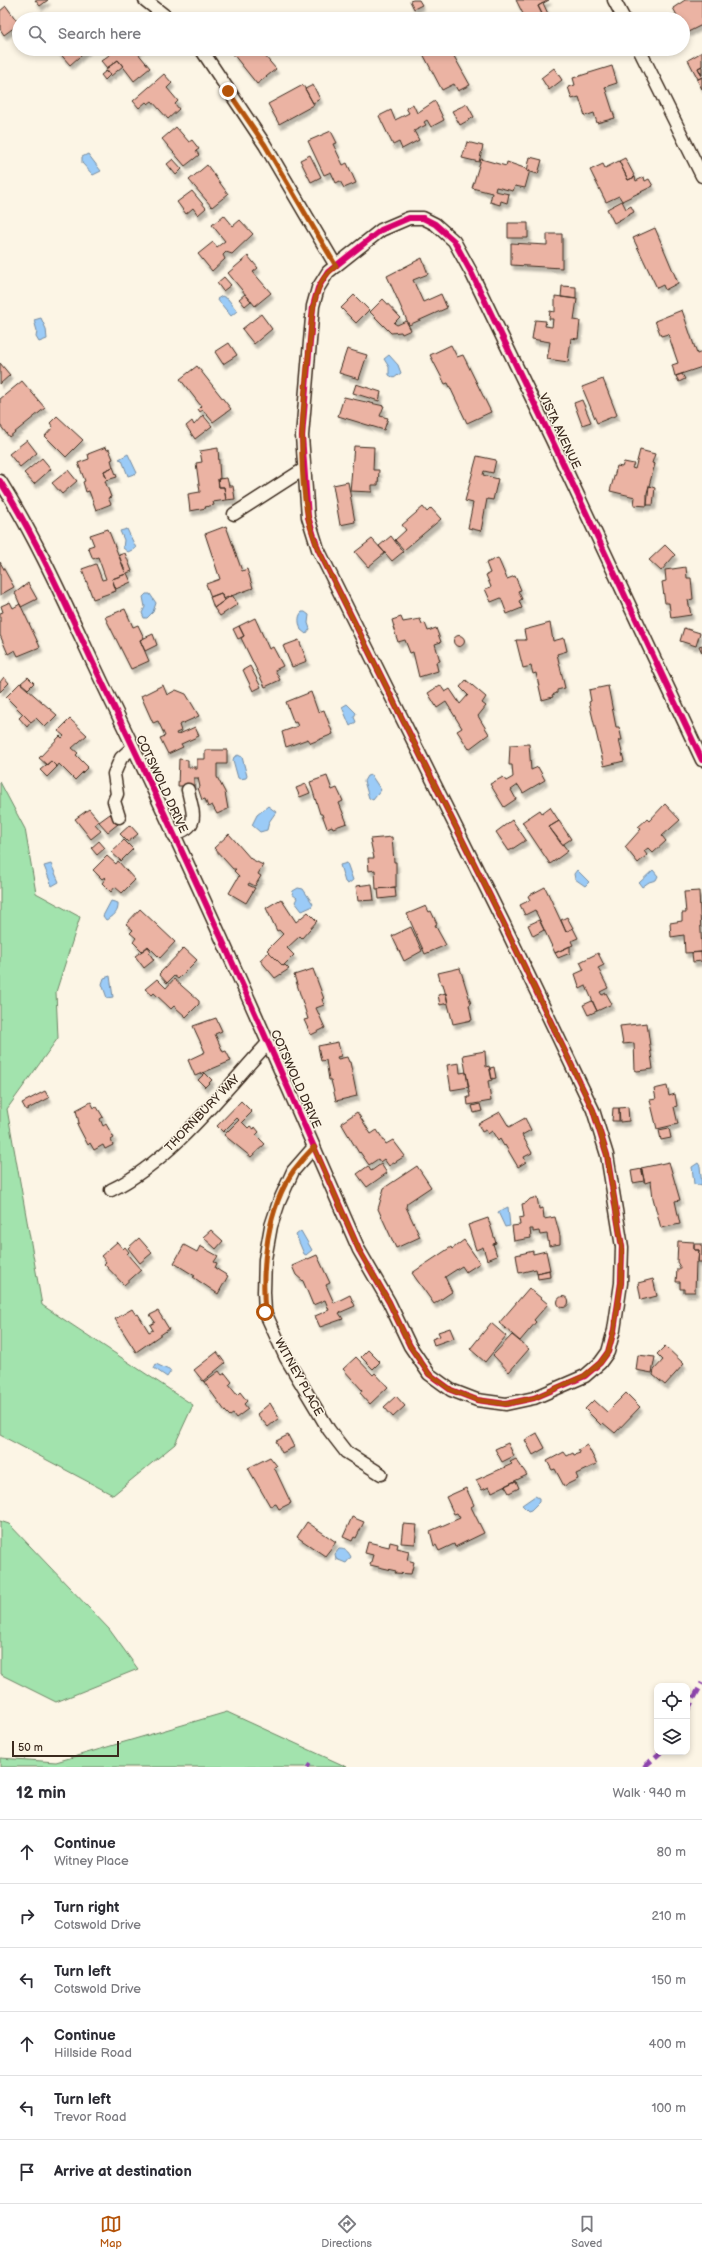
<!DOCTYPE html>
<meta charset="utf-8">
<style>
body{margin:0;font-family:"Balsamiq Sans",sans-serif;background:#f7f7f7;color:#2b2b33}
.controls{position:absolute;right:12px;bottom:12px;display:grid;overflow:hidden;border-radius:8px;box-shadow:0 2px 6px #0003}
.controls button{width:36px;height:36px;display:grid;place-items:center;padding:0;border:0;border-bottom:1px solid #e1e1e2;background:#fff;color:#2b2b33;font:20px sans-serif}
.scale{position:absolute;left:12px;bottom:10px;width:107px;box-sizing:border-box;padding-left:4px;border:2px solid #3b2a1e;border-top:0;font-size:11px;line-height:14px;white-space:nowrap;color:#3b2a1e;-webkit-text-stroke:3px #fcf5e5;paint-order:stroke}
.stop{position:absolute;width:12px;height:12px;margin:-9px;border:3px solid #b45309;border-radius:50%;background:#fff}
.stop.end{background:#b45309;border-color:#fff;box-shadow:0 1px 4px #0008}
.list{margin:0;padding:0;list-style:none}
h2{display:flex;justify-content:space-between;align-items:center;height:52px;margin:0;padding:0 16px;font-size:17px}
h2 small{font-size:13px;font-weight:400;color:#7c7c81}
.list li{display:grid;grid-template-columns:26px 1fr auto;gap:12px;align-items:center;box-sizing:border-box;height:64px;padding:0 16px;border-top:1px solid #e1e1e2}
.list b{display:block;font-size:15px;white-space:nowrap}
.list p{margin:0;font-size:13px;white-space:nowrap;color:#7c7c81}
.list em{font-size:13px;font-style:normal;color:#7c7c81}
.icon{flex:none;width:22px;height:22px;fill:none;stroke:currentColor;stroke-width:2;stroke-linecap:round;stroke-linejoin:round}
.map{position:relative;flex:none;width:702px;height:1767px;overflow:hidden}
.search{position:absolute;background:#fff;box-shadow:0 2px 6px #0003;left:12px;right:12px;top:12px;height:44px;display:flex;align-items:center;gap:10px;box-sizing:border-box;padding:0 14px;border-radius:22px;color:#7c7c81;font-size:15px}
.sheet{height:436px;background:#fff}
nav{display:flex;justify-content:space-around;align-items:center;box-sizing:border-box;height:56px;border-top:1px solid #e1e1e2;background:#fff;font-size:11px;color:#7c7c81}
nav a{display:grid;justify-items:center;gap:2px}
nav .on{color:#b45309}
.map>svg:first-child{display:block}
.green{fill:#a2e3ad;stroke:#6e8666}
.water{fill:#9bcbf7;stroke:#758ba0}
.building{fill:#ebb3a3;stroke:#3b2a1e;filter:url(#shadow)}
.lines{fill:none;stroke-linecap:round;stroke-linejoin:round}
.street-casing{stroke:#3b2a1e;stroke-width:15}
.street{stroke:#fcf5e5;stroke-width:12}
.quiet{stroke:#8e44ad;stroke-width:5;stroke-dasharray:10 5;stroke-linecap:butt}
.cycleway-casing{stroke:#fcf5e5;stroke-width:8}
.cycleway{stroke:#d6006c;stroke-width:6}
.route{stroke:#b45309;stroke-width:5}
.labels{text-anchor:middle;stroke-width:3;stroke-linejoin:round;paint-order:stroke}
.street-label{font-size:12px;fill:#3b2a1e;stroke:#fcf5e5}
</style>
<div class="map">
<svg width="702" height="1767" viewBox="0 0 702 1767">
<defs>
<filter id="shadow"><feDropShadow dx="2.5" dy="4.5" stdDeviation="1" flood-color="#0004"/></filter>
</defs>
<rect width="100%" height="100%" fill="#fcf5e5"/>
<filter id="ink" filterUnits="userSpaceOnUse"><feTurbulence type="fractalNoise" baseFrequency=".025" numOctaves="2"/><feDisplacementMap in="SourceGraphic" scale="8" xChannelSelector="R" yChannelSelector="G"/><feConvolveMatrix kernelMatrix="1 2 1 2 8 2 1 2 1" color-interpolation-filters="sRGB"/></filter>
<g filter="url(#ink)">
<path class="green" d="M0 782 25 829 36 893 80 917 56 992 58 1038 7 1109 42 1305 193 1405 175 1444 113 1495 0 1435Z
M0 1521 9 1524 109 1629 138 1669 56 1702 0 1674Z
M227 1712 347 1767H0V1758L56 1762Z"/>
<path class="water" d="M88 154 101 171 93 175 82 163V157Z
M222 296 228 299 237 311 231 316 217 299Z
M41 318 46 329 47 339 39 342 36 337 37 331 34 320Z
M389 355 398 365 401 373 394 378 389 375V367L384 359Z
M128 454 137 473 128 476 122 460 119 459Z
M127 529 136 548 128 552 123 548 124 540 120 531Z
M146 594H150L156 603 153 612 147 618H144L142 613 145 607 143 597Z
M302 612H305L309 615 308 623 310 629 306 634 301 630C299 624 297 617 302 612Z
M347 704 356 713 354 717 356 722 350 726 342 707Z
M238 755 242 757 247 776 246 778 240 779 238 778 233 760 234 757Z
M371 775 381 790 373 800 369 798 364 781 367 776Z
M268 806 276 812 269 822 267 830 260 832 252 825 257 815Z
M347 863 353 880 348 884 345 882 340 865Z
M51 864 59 882 52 886 44 866Z
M577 870 589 882 585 886 575 879 574 874Z
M653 870 658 876 656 880 649 882 642 887 639 883Z
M298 888 303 889 313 904 311 907 302 911 295 902 297 898 292 894 293 891Z
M111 901 118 903C119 912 113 917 106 920L103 916Z
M110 976 113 997 107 998 102 984 104 978Z
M698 1163 700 1166 702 1186 694 1184 692 1167Z
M508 1207 510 1226 505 1227 498 1212Z
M301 1231 312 1250 306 1255 304 1254 296 1235Z
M156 1364 171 1371 167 1377 154 1368Z
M535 1496 539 1498V1502L531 1510 528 1511 522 1505Z
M339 1549C346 1549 348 1551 351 1557L346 1563 336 1559 335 1554Z"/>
<path class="building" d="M35 0H48L40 6Z
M413 0H419L422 5 414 9 410 1Z
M516 0H549L538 6 543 16 536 19H531L530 16 525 18Z
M685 0H702V25L688 32 683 25V19H679L673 8Z
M543 3 550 18 536 19 543 16 538 6Z
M6 6 19 24 4 35 0 29V11Z
M74 14 78 19H69Z
M56 49H88L70 65Z
M117 49H140L137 52 150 68 134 81 118 60 107 68 101 61Z
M239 49H259L276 69 257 84 233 54Z
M428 49H436L439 54 450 49 470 85 458 91 454 84 442 90 422 52Z
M702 52V66L698 68 702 77 698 79 688 60Z
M118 60 123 66 111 76 106 69Z
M612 66 617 83 605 87 615 118 597 123 594 113 585 116 579 97 572 99 568 87 575 85 573 78Z
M702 66V75L698 68Z
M554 68 562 80 549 90 541 78Z
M106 71 110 75 105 80 101 75Z
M164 74 172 83 167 88 178 101 175 104 179 109 168 119 152 101 148 104 146 102 139 108 133 101Z
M702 77V89L697 80Z
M303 85 314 105 279 124 268 104Z
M313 85 320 99 313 103 305 89Z
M435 101 444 120 431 127 427 120 424 122 426 125 414 131 419 140 402 149 399 142 393 145 379 116 391 110 395 120 409 113 406 108 413 104 417 113Z
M467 104 474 117 460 125 452 111Z
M176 127 189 142 192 140 199 149 196 151 199 155 185 166 162 139Z
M331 131 337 143 333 144 343 165 347 163 356 183 344 188 340 181 336 183 331 172 324 175 308 141Z
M467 142 483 146 479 162 462 158Z
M310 155 321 177 311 182 300 160Z
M530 157 542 160 538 174 527 171Z
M625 158 635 177 628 180 619 161Z
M173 159 182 169 176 175 167 164Z
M481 159 506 166 507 162 530 170 525 188 515 186 513 191 496 187 495 191 509 194 507 203 501 201 500 205 490 202 492 193 472 188Z
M619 161 628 180 635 177 636 181 644 177 645 181 649 179 653 186 622 201 619 196 606 202 590 170 603 164 605 168Z
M207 165 228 194 212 207 189 180Z
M192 191 206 208 198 215 193 208 186 214 177 202Z
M622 201 626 209 631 206 634 212 614 223 607 209Z
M224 215 233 226 240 220 253 234 232 254 226 252 223 255 225 259 212 271 198 254 213 242 217 247 225 241 212 225Z
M508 223H528V238H508Z
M655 228 678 283 665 290 663 285 657 288 633 238Z
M547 234H562V268L511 265V243L547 245Z
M248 256 258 268 253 272 271 293 255 306 228 273Z
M422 258 428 274 413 280 423 302 441 294 447 308 409 325 387 276Z
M224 277 231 285 223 291 217 283Z
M562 286 576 287V299L561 297Z
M245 294 251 301 245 306 239 299Z
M354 295 369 310 356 323 341 308Z
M555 296 577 299 574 320 580 321 578 339 571 338 568 362 547 359 550 342 532 339 535 320 546 321 545 326 552 327 553 319H549L550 311 555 312Z
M383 299 400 317 394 323 397 325 406 321 411 330 402 334 401 332 391 333 370 312Z
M682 310 697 354 702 352V367L675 376 672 365 678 363 668 334 661 336 655 321Z
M261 314 272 329 254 344 242 329Z
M229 343 237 355 223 364 215 352Z
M451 345 457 357 463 355 491 412 467 423 448 383 445 384 430 355Z
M347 349 367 355 359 379 339 373Z
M0 363 10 375 0 384Z
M197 366 231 409 213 422 203 410 200 412 198 409 201 406 180 379Z
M682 374 685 379 679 382 676 376Z
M603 379 617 415 597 423 582 387Z
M22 381 45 408 9 437 0 425V399Z
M356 384 381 392 379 401 353 393Z
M344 397 384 406 380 416 388 418 384 430 338 416Z
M582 400 591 422 582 425 574 403Z
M203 415 212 426 195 439 186 426 192 421 194 425Z
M57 416 83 440 66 457 45 436 53 427 50 423Z
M27 440 37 453 20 467 9 454Z
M354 446 374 447 373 470H379L378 485H372V492L350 491Z
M106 447 107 450 109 449 113 459 111 460 113 467 104 471 107 480 105 481 111 497 108 498 111 504 96 510 89 491 86 492 83 482 85 481 78 463 89 459 88 454Z
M218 448 220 479H218L219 487H224L226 500 213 502 214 505 205 507 206 508 190 511 188 494 200 492 196 463 202 462 200 451Z
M640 450 655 454 652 463 655 464 647 493V506L634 505 635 497 610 491 617 466 622 467 624 462 634 464 632 468 635 469Z
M477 456 496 460 493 473 484 471 483 475 498 479 493 500 487 499 481 531 468 528 473 503 465 501Z
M42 458 51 469 34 484 24 473Z
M113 467 117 477 107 480 104 471Z
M68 470 77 481 62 494 52 483Z
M227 478 229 486H233L235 499 226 500 224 487H219L218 479Z
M348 482 355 522 340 525 333 485Z
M649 486 655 488 653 505H647Z
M423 507 427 512 431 508 441 519 404 550 395 540 406 530 402 525Z
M226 526 242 571 247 569 253 588 223 599 221 593 211 597 206 584 220 579 205 534Z
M108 529 126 574 112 579 116 591 93 599 82 569 96 564 102 580 106 579 98 557 93 559 88 547 94 545 90 535Z
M391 536 403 552 392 561 379 546Z
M372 539 385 553 368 567 355 552Z
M665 545 675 555 661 571 649 560Z
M125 553 132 571 127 573 131 582 116 589 112 579 126 574 119 555Z
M498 558 507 579 515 576 521 590 518 591 522 599 519 601 522 608 507 614 501 598 491 602 485 589 491 587 486 575 490 573 486 563Z
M0 562 14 587 0 595Z
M686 567 687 578H691L693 599 688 600 691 615 671 618 669 603H665L662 582 666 581 665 570Z
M28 583 37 599 21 607 15 593Z
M221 593 225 600 214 608 210 597Z
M232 595 238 604 220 616 214 608Z
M10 602 13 608 20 604 40 647 18 656 15 650 8 654 0 635V613L3 612 1 606Z
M125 609 133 627 138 625 144 638 140 640 149 661 131 669 105 617Z
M401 617 403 622 420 619 422 624 425 623 428 631 436 628 441 642 435 644 440 661 436 662 438 671 419 677 413 652 410 653 405 640 398 642 393 627H394L392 620Z
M255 618 269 649 273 647 283 666 275 670 280 680 265 687 241 638 244 636 239 626Z
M550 623 553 641 564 638 567 651 557 654 565 688 557 690V693L552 695 553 697 542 700 536 673 533 674 531 666 523 668 516 640H526L524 630Z
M239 626 244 636 238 639 233 629Z
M684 628 700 633 696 646 680 641Z
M153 634 157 645 145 651 140 640Z
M453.5 641a5.5 5.5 0 1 1 11 0a5.5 5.5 0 1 1-11 0Z
M299 640 307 661 292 667 283 646Z
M702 645V653L699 646Z
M250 666 261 687 253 691 243 670Z
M4 677 9 683 0 692V682Z
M28 677 34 683 28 689 21 683Z
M466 680 486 697 482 703 486 706 478 716 489 734 469 749 457 731 462 728 446 702 437 708 428 693 440 685 445 692 450 689 460 704 468 695 460 687Z
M20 683 57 715 45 727 36 718 31 722 6 697Z
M163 685 167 695 176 690 186 694 199 716 179 725 181 731 176 733 177 735 195 727 199 736 181 744 183 747 168 754 160 738 165 736 158 721 153 723 141 696Z
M608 686 616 727H619L622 740H619L624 761 604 766 589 702 591 701 589 690Z
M311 692 318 712 324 710 333 734 311 743 308 739 286 747 282 732 298 726 296 722 294 723 286 702Z
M23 714 31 722 27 727 19 718Z
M70 719 87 735 72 748 78 753 76 755 88 767 75 780 59 764 57 767 51 761 47 765 39 758 60 736 62 738 64 736 58 731Z
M529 744 531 770 538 767 545 780 523 793 518 785 511 790 516 799 504 807 490 784 503 777 506 781 513 777 512 765H509L510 745Z
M205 750H227V764H217V777L225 792 228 809 217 814 212 805 208 807 205 799 202 800 198 788 200 787 198 778H194V786H178L179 759 188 760V767H195V769H197V759H205Z
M51 761 57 767 47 777 40 770Z
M327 776 332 790 337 788 343 801 339 803 347 823 333 828 332 826 327 828 322 814H320L310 782Z
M306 784 310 793 300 797 296 788Z
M665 804 680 820 662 836 666 841 653 853 648 848 644 851 647 855 638 863 625 847 641 829 638 827 647 819 649 821Z
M550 807 559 821 549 827 568 851 550 864 522 822 540 810 542 813Z
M89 809 99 821 95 824 101 831 91 839 75 819Z
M110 814 118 824 108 832 99 822Z
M512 820 526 840 509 851 496 832Z
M559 821 571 839 562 845 549 827Z
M130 825 138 834 128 842 120 834Z
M229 834 251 859 263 865 258 874 261 876 255 886 249 883 248 885 255 888 246 903 229 893 239 876 234 871 236 869H233L214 848Z
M392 837 394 862H396V887L376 889 375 870 369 871 368 858H374L370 839Z
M124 840 133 849 121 861 111 852Z
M99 841 105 848 97 855 91 848Z
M107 856 116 864 118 861 135 880 122 893 115 887 111 892 102 883 106 878 105 877 102 879 93 870Z
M372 884 374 900 358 901 356 886Z
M395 887 396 897 379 899 378 889Z
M545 887 566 932 573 928 578 938 571 941 573 945 555 953 535 910 525 915 520 905 530 900 528 896Z
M699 891 702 952 685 953 684 935 671 937 670 923 682 921V913H686L684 892Z
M281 899 296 922 308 912 317 921 302 938 300 936 287 948 294 955 283 966 267 950 283 934 279 930 277 931 266 908Z
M426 906 429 912 431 911 437 924 435 925 446 945 425 954 407 914Z
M140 909 175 942 160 958 148 946 142 951 133 942 136 938 130 933 133 930 126 924Z
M567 917 573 928 566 932 561 920Z
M539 920 544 930 533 936 528 925Z
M411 927 422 951 404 961 392 936Z
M570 946V953L558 958 555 953Z
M148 947 151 951 149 953 154 960 144 968 135 956Z
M184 948 197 960 178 979 174 976 167 983 159 974Z
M269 952 283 966 285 965 289 969 275 978 260 960Z
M701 952 702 961 693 962 692 953Z
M598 953 604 965 598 968 608 988 600 992 602 995 606 993 612 1004 597 1011 586 986 580 989 575 974 584 970 580 962Z
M460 968 471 1004 469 1005 472 1020 453 1024 443 984H441L438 973Z
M313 969 324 999H322L324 1005 316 1008 325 1028 311 1035 304 1020 308 1019 294 975Z
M157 979 166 988 174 979 199 1001V1004L186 1017 174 1006 171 1009 154 993 152 995 145 989Z
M446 993 448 1003 440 1005 438 995Z
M592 1001 597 1011 588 1015 583 1005Z
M216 1018 222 1031 215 1034 223 1052 226 1051 231 1061 195 1076 188 1060 205 1052 193 1026Z
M647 1023 653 1069 637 1071 635 1070 634 1043 623 1044 620 1026Z
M338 1042 341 1056 337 1057 338 1059 347 1057 349 1062H350L357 1096 336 1101 331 1080H329L326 1060 321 1061 318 1046Z
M485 1051 486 1067 489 1066 492 1080 488 1081 491 1101 468 1105 467 1097H470L463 1055Z
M459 1063 460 1073 466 1072 469 1087 451 1090 447 1065Z
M494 1067 496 1078 492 1079 490 1068Z
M205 1073 212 1080 205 1087 198 1080Z
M667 1086 669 1096 675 1094 677 1106 674 1107 678 1124 657 1129 650 1100 656 1099 654 1089Z
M45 1091 49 1098 26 1110 22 1103Z
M241 1101 252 1112 242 1122 248 1128 250 1126 254 1129 255 1127 259 1132 256 1135 265 1144 251 1157 224 1135 239 1120 237 1118 223 1132 217 1126Z
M91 1102 94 1108 97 1107 103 1117 100 1119 103 1126 106 1124 114 1138 111 1140 113 1145 105 1149 103 1145 94 1150 90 1143 88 1145 77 1124 79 1123 76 1110Z
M480 1104 482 1111 474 1113 472 1106Z
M628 1107 629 1121 620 1122 619 1108Z
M613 1108H619V1121H612Z
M357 1112 371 1134 377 1130 386 1144 393 1140 405 1156 389 1166 384 1159 380 1162 378 1159 369 1165 360 1152 359 1153 341 1123Z
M500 1112 509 1127 525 1118 531 1130 522 1135 532 1153 524 1157 526 1162 518 1167 505 1145 504 1146 500 1139 498 1141 492 1131 488 1134 486 1130 482 1132 478 1124Z
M669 1128 671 1138 661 1140 659 1130Z
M669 1162 680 1200 675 1201 680 1224 661 1228 653 1198 651 1181 645 1183 641 1168Z
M381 1164 387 1173 367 1187 357 1174 368 1166 371 1171Z
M417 1166 431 1187 407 1203 406 1207 420 1237 396 1248 378 1209 384 1188Z
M642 1169 644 1181 633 1183 631 1171Z
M537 1197 539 1209 543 1208 544 1219 555 1217 560 1236V1244L549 1246 547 1234 540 1235 539 1231 533 1232V1229H530L531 1238 514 1241 512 1226 520 1225 519 1218 524 1217 522 1204 526 1203 530 1199Z
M488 1218 496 1243 493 1244 497 1256 487 1260 483 1247 476 1250 468 1225Z
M211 1230 223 1241 216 1249 203 1237Z
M139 1238 152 1253 140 1263 128 1248Z
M464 1240 480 1263 466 1272 462 1266 445 1277 452 1292 434 1304 412 1273 451 1247 452 1249Z
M678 1241 694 1242V1250H699L698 1262H696L695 1292H684V1289H680V1282H676L677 1269H680V1267L677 1262Z
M117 1242 123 1249 125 1247 129 1252 127 1254 141 1270 124 1285 104 1264 106 1262 101 1256Z
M694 1244H702V1262H698L699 1250H694Z
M184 1245 197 1252 200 1246 218 1256 214 1262 217 1263 215 1268 228 1276 218 1294 193 1277 195 1276 174 1263Z
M533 1251V1254L546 1251 550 1270 537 1273 536 1269 519 1273 516 1255Z
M317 1255 330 1283 326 1285 334 1303 350 1295 355 1306 339 1313 343 1319 320 1327 315 1316 329 1310 325 1300 313 1305 303 1281 296 1275 292 1266Z
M549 1270 550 1277 538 1279 537 1273Z
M653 1279 657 1296 641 1300 638 1283Z
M529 1288 548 1304 534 1320 536 1322 520 1341 499 1323Z
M557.5 1302a5.5 5.5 0 1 1 11 0a5.5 5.5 0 1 1-11 0Z
M132 1309 136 1315 138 1314 149 1332 153 1330 150 1325 155 1322 150 1315 158 1311 169 1329 136 1352 115 1319Z
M491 1323 506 1336 485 1362 470 1349Z
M450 1328 454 1338 434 1345 432 1339 440 1336 438 1332Z
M512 1335 529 1349 509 1372 493 1355Z
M665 1346 684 1364 665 1385 653 1375 654 1370 663 1360 657 1354Z
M368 1350 380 1362 373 1369 361 1357Z
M217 1352 225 1363 203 1381 194 1370Z
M638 1355 655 1357 652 1373 636 1370Z
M356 1357 373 1375 375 1373 388 1387 370 1404 360 1393 362 1390 343 1369Z
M219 1371 222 1375 225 1373 232 1382 229 1385 237 1395 240 1392 247 1401 244 1404 248 1409 236 1418 233 1414 230 1416 225 1411 204 1382Z
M626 1393 640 1407 615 1433 603 1423 601 1425 585 1409 594 1400 607 1412Z
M396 1396 405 1406 393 1417 384 1407Z
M270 1403 279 1418 268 1427 257 1414Z
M537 1433 545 1448 533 1455 525 1440Z
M288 1435 294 1447 282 1453 276 1441Z
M508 1443 514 1456 502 1462 495 1449Z
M587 1445 597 1464 576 1474 578 1479 564 1486 555 1469 552 1470 547 1461 564 1452 567 1456 573 1453 574 1455 580 1453 578 1450Z
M270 1457 277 1466 274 1467 291 1503 279 1509 276 1504 270 1506 248 1468Z
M516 1459 527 1475 492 1492 489 1487 482 1490 476 1480 512 1464 510 1462Z
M516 1481 519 1488 509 1493 505 1486Z
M466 1488 474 1505 471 1507 484 1533 455 1547 454 1544 439 1551 436 1545 434 1546 430 1531 460 1518 457 1513 454 1514 446 1497Z
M352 1517 364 1522 356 1538 354 1537 352 1541 343 1537Z
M307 1522 336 1542 325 1556 297 1537Z
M403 1524 417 1525 415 1544 401 1543Z
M368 1542 389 1547 390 1542 398 1544 397 1548 409 1551 407 1560 414 1562 411 1574 395 1573 396 1571 370 1565 373 1555 365 1553Z"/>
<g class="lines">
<g class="street-casing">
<path id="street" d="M145 0 169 19
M614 0 624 19
M201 49 265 145 336 266
M639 49 702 176
M0 481C45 552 78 634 115 709 201 888 280 1069 359 1250L389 1302 410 1346 429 1374 451 1390 477 1400 506 1404 534 1398 585 1376 600 1363 608 1352 614 1330 621 1283 622 1247 607 1155 593 1110 503 922 318 549 308 517 302 436 313 306 318 288 328 272 381 230 409 218H423L435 224 454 241 471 272 552 440 702 760
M234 514 304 469
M119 817 114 801 117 794 114 774 121 758 133 747
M173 834C202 827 192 812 188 790
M314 1147 293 1171 279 1202 271 1226 265 1259 264 1292 265 1312 286 1358 329 1430 346 1452 381 1474
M111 1190C171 1161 223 1092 268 1043"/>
</g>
<use href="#street" class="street"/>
<path class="quiet" d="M687 1711 702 1683
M307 1765 310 1767
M644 1767 661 1752"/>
<g class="cycleway-casing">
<path id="cycleway" d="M0 481C45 552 78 634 115 709 201 888 280 1069 359 1250L389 1302 410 1346 429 1374 451 1390 477 1400 506 1404 534 1398 585 1376 600 1363 608 1352 614 1330 621 1283 622 1247 607 1155 593 1110 503 922 318 549 308 517 302 436 313 306 318 288 328 272 381 230 409 218H423L435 224 454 241 471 272 552 440 702 760"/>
</g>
<use href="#cycleway" class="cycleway"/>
</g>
</g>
<g class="lines" filter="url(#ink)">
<path class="route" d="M228 91 265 145 336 266C328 272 321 280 318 290 311 309 311 330 309 350 303 404 297 463 308 517 310 528 315 539 318 549L503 922 593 1110 607 1155 622 1247 621 1283 614 1330 608 1352 600 1363 584 1376 534 1398 506 1404 477 1400 451 1390 429 1374 410 1346 389 1302 359 1250 314 1147C307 1154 300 1162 294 1170 267 1208 261 1267 265 1312"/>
</g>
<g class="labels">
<g class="street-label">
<text transform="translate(560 431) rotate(65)" y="4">VISTA AVENUE</text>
<text transform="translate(162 784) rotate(65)" y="4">COTSWOLD DRIVE</text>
<text transform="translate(296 1079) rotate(66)" y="4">COTSWOLD DRIVE</text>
<text transform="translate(202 1113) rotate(-46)" y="4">THORNBURY WAY</text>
<text transform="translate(299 1377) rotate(61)" y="4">WITNEY PLACE</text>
</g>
</g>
</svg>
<div class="controls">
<button><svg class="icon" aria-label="locate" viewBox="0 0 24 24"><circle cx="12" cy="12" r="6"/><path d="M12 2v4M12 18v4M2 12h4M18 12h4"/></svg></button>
<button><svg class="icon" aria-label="layers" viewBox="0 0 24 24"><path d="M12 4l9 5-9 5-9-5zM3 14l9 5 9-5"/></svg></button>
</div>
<div class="scale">50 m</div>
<div class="stop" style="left:265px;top:1312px"></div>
<div class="stop end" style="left:228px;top:91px"></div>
<div class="search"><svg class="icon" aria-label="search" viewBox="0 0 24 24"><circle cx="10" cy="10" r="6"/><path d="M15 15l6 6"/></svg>Search here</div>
</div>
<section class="sheet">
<h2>12 min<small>Walk · 940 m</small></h2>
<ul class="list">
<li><svg class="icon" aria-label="ahead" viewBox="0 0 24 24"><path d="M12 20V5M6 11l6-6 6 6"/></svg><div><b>Continue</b><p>Witney Place</p></div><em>80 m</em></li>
<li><svg class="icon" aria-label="right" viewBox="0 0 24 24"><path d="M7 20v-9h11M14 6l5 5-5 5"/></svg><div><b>Turn right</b><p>Cotswold Drive</p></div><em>210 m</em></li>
<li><svg class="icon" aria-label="left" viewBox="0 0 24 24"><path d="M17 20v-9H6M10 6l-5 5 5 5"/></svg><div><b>Turn left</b><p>Cotswold Drive</p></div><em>150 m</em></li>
<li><svg class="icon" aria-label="ahead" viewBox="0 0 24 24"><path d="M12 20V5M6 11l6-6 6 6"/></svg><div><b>Continue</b><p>Hillside Road</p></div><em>400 m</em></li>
<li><svg class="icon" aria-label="left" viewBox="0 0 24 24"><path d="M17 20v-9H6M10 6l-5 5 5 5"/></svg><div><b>Turn left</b><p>Trevor Road</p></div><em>100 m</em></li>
<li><svg class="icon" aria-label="arrive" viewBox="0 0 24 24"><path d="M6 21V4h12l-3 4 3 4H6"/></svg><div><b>Arrive at destination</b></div></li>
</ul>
</section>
<nav>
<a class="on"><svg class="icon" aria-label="map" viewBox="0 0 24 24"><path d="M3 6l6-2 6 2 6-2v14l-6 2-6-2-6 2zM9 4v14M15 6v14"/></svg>Map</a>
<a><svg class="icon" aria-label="directions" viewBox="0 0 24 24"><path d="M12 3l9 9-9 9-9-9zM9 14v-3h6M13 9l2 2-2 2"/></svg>Directions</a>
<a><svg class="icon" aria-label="saved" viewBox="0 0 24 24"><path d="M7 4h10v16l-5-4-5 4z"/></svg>Saved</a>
</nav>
